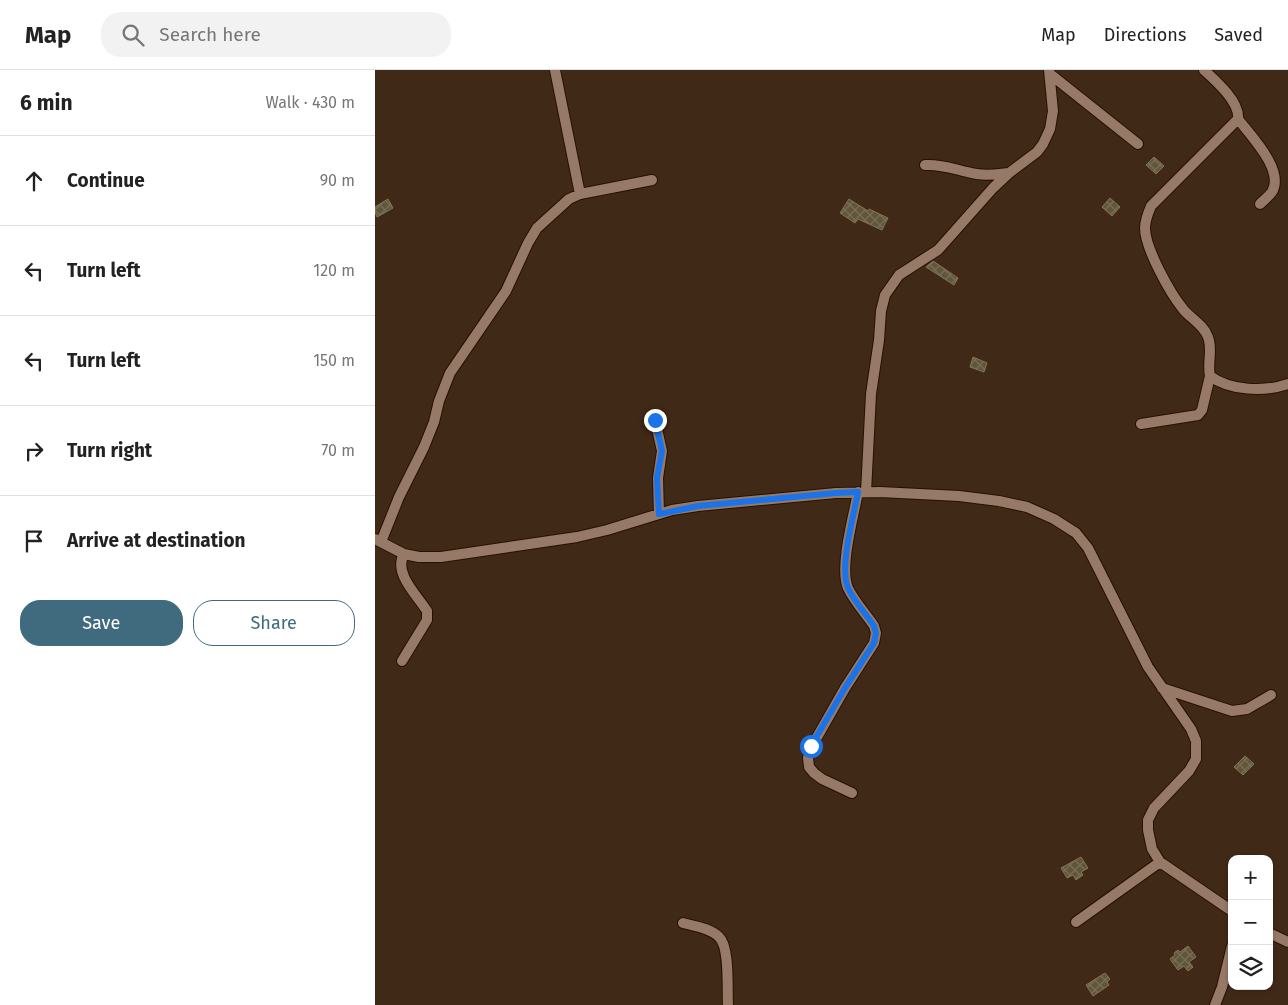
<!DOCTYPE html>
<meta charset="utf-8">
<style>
body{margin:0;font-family:"Fira Sans",sans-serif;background:#f2f2f2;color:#222}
.controls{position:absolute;right:15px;bottom:15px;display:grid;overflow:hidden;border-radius:10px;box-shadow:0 1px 4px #0004}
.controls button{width:45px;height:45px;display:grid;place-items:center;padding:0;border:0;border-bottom:1px solid #e0e0e0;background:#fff;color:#222;font:25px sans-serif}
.stop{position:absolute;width:15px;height:15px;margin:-11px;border:4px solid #1a73e8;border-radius:50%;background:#fff}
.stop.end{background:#1a73e8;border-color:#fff;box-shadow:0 1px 5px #0008}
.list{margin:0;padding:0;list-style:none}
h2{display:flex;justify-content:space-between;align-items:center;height:65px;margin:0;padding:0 20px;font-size:21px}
h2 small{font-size:16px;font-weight:400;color:#767676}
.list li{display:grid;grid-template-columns:32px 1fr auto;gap:15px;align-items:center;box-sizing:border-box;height:90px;padding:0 20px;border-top:1px solid #e0e0e0}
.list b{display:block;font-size:19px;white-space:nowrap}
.list em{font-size:16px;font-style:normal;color:#767676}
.actions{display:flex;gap:10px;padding:15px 20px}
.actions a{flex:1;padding:11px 0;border:1px solid #406b7e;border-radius:20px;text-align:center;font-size:18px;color:#406b7e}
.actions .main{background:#406b7e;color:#fff}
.icon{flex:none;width:28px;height:28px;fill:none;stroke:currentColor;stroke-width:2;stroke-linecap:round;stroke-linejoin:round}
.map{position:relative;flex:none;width:913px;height:935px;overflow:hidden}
header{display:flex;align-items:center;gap:30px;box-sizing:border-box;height:70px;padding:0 25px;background:#fff;border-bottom:1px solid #e0e0e0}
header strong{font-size:24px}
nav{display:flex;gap:28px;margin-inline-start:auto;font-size:18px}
.search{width:350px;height:45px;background:#f2f2f2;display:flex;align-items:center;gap:12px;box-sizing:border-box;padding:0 18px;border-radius:20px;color:#767676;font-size:19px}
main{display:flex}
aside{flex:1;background:#fff}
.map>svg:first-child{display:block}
.building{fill:url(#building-cross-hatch);stroke:#827659}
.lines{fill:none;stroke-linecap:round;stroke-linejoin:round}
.minor-casing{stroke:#271102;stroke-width:12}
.minor{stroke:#967966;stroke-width:10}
.route{stroke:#1a73e8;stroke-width:6}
</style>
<header>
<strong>Map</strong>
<div class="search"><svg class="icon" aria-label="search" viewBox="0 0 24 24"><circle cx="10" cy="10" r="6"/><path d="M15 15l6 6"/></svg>Search here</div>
<nav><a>Map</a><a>Directions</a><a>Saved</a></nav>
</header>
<main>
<aside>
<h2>6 min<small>Walk · 430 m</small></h2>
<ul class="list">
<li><svg class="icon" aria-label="ahead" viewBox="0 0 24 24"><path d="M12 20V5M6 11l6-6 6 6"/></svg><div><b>Continue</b></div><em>90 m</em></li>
<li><svg class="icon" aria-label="left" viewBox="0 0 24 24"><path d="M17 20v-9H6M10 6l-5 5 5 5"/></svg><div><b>Turn left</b></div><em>120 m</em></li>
<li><svg class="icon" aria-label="left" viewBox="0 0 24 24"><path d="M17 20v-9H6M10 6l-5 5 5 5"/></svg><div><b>Turn left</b></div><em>150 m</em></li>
<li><svg class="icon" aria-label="right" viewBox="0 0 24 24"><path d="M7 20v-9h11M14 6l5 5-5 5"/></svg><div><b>Turn right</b></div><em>70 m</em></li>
<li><svg class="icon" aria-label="arrive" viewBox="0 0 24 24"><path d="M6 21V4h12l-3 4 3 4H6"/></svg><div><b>Arrive at destination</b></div></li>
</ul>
<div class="actions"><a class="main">Save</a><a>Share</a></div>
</aside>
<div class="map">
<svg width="913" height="935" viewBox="0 0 913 935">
<defs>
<pattern id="building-cross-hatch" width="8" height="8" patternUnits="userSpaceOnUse" patternTransform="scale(1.25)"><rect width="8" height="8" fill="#615639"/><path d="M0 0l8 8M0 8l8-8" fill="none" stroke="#786e55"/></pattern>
</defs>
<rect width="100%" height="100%" fill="#412918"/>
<path class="building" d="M779 87 789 96 781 104 771 95Z
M735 128 745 137 737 146 727 137Z
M13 129 18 138 2 147 0 142V137Z
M474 129 493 141 494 139 513 148 507 160 483 149 480 153 465 143Z
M558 191 583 208 579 215 551 197Z
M598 287 612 293 609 302 595 297Z
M870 686 879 694 868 705 859 697Z
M706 787 713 798 706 802 708 805 701 810 698 805 692 808 686 798Z
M813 876 821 887 814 892 818 897 813 901 809 896 803 900 795 889 800 885 799 883 803 880 805 882Z
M730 903 735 909 732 912 734 915 718 926 711 915Z"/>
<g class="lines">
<g class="minor-casing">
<path id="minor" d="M180 0 205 124
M829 0C841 11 865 32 863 49L776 136C773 143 770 150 770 158 770 178 795 223 808 239 815 248 829 255 833 267 838 280 832 293 835 306 855 321 890 322 913 314
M675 4 763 74
M863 49C875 65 910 100 897 122 894 126 889 130 885 134
M550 95C570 94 583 101 602 104 613 106 623 104 634 103
M280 350 287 381 283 408 284 444
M766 354 823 345 827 340 835 306
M491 422 496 324 504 270 506 241 510 225 524 205 563 180 618 118 634 103 662 82 668 74 675 59 678 41 674 0
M0 469 29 484 44 487H66L202 467 232 460 297 440 323 436 461 423 505 422 584 426 624 431 652 437 679 449 701 463 713 478 773 597 816 659 821 671V689L814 701 779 738 773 750V760L777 779 785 792 857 841
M6 472 24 427 49 377 59 352 64 331 75 303 131 221 153 173 162 158 194 129 205 124 277 110
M27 591 52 550V541C42 525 18 503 29 484
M787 618 857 641 872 639 896 625
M477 723 447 709 439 703 434 697 433 688 437 676 470 618 499 573 501 563 499 556C491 544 479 531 473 518 464 497 479 445 483 422
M701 852 785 792
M308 853C319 856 335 858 344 867 355 877 352 919 353 935
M894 863 913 872
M840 935 847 917 857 876"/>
</g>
<use href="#minor" class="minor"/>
</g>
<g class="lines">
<path class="route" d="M280 350 287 381 282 408 284 444 323 436 461 423 483 422C479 445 464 497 473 518 479 531 491 544 499 556L501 563 499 573 470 618 436 676"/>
</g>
</svg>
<div class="controls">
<button>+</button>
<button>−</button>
<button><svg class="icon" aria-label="layers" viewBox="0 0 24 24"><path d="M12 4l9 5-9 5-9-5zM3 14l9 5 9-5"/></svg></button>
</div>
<div class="stop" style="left:436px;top:676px"></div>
<div class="stop end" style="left:280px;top:350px"></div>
</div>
</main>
